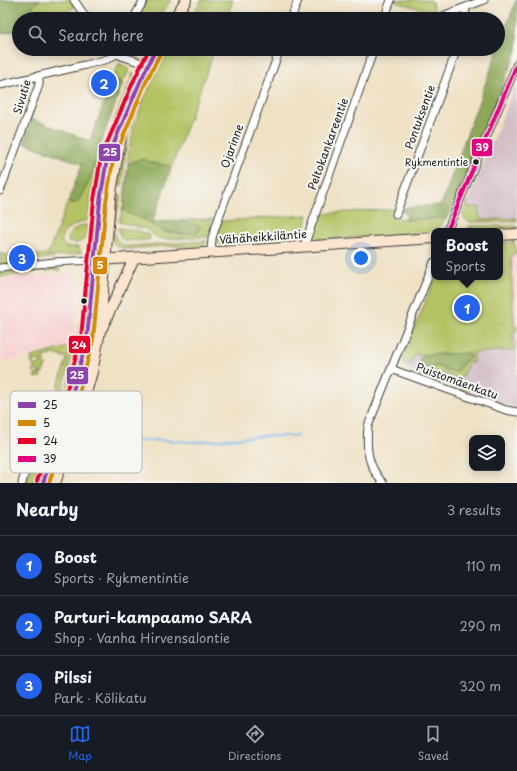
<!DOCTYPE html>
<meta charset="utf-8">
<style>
body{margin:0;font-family:"Playpen Sans",sans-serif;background:#242831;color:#f1f3f6}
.controls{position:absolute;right:12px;bottom:12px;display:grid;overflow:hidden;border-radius:8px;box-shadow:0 2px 10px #0003}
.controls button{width:36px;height:36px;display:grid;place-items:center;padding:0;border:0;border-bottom:1px solid #363941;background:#171b24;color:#f1f3f6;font:20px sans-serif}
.you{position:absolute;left:361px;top:258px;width:14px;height:14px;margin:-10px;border:3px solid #fff;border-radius:50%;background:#1a73e8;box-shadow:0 0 0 6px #1a73e833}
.badge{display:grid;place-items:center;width:26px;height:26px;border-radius:50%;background:#2563eb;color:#fff;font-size:13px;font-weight:700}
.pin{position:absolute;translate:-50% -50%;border:2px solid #fff;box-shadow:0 1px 4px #0006}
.popup{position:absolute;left:431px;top:228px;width:72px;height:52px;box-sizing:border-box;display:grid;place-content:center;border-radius:8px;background:#171b24;filter:drop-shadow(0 1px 3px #0005);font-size:13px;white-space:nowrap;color:#9ea1a6}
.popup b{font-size:15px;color:#f1f3f6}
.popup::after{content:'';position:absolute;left:50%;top:100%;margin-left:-8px;border:8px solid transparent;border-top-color:#171b24}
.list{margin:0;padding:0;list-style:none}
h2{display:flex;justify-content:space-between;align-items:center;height:52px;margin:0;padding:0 16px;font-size:17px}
h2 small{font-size:13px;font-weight:400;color:#9ea1a6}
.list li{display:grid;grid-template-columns:26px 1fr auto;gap:12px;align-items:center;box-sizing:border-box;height:60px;padding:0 16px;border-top:1px solid #363941}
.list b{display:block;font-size:15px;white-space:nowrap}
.list p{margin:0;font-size:13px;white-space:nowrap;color:#9ea1a6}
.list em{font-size:13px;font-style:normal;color:#9ea1a6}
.icon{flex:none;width:22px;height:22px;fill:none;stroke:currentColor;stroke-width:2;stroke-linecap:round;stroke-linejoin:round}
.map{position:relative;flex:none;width:517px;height:483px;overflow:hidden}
.search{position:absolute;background:#171b24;box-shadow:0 2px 10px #0003;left:12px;right:12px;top:12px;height:44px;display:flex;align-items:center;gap:10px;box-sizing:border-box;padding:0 14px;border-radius:22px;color:#9ea1a6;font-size:15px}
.sheet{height:232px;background:#171b24}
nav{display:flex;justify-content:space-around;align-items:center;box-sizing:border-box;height:56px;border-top:1px solid #363941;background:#171b24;font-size:11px;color:#9ea1a6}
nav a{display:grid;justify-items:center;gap:2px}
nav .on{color:#2563eb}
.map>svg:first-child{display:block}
.built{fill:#f7cfd0}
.industrial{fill:#d2bdc5}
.green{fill:#b3c264;stroke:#686f40}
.forest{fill:#8ea85a;stroke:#55623b}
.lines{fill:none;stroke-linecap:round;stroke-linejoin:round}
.stream{stroke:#78b7ec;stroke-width:2}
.street-casing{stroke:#3c3a35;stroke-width:9}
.secondary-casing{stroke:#3c3a35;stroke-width:12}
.street{stroke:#fff;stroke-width:7}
.secondary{stroke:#fbe5cf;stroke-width:10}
.bus-1-casing{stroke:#f6f6f2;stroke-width:7}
.bus-2-casing{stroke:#f6f6f2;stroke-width:7}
.bus-3-casing{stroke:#f6f6f2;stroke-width:7}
.bus-4-casing{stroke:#f6f6f2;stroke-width:7}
.bus-1{stroke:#8e44ad;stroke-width:4}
.bus-2{stroke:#d48904;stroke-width:4}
.bus-3{stroke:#e4002b;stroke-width:4}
.bus-4{stroke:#e5007d;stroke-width:4}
.bus-dot{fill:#1c1c1c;stroke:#f6f6f2;stroke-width:1.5}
.labels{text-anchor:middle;stroke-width:4;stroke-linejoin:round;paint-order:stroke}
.bus-label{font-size:10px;fill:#1c1c1c;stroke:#f6f6f2;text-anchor:end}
.street-label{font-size:11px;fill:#1c1c1c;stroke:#f6f6f2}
.key{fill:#f6f6f2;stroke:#b5b5b2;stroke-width:1}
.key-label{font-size:11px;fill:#1c1c1c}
.line-badge{stroke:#f6f6f2;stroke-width:1.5}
.badge-label{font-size:11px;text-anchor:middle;font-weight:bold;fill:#fff}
</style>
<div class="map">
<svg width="517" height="483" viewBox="0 0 517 483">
<rect width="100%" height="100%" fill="#f6f6f2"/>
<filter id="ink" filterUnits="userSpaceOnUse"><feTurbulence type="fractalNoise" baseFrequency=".025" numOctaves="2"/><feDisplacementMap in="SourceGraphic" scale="8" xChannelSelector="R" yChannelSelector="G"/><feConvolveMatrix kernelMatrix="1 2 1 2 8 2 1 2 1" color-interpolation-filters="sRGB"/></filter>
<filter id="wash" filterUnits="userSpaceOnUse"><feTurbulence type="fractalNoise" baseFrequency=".012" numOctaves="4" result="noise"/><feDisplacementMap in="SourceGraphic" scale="16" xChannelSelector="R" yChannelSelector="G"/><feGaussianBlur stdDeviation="0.9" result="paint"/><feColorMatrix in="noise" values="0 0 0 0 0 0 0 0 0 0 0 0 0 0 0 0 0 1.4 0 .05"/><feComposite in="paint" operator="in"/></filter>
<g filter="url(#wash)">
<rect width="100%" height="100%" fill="#efe1c4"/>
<path class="built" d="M508 242H517V330H513Z
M72 273 79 279 77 312 72 345 1 362 0 280 24 277Z"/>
<path class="industrial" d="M517 82V218L480 220 467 207 468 201Z
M513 330H517V408L492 401 411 372 403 365 405 364 403 359 409 356 514 350Z"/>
<path class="green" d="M0 0H71L75 7 54 19H19V30L0 34Z
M146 0H171L157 19H136Z
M201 0H233L226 19H191Z
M395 0H431L436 13 396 2Z
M170 49H215L151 222 212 219 211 223 212 225 207 237 163 239 158 238 146 229 119 222 123 207V210L128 213 143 219 162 231 170 233 151 223 127 192C128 174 127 157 131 140 138 107 154 77 170 49Z
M158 56 159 61 144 91 128 135 122 185H117C119 172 120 158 122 145 128 114 144 84 158 56Z
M119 63 125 66 129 70 123 83 113 78Z
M133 73 135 77 134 83 109 143 96 198H95C102 151 115 116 133 73Z
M97 158 89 212 86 217 88 220C78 222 51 234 66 247H79L81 253 0 265V253L13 257 48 254 68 202 72 204 84 191 89 181Z
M118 195H121C119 210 104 241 127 246L207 241C205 245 202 246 198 247L167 246 126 249C120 248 115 246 112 240L116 201H118Z
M468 201 467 207H479L480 220 517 218V222H469C459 217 464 209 468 201Z
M394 209 392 216 405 220 447 218 438 229 425 233 320 240 313 235V228L318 214Z
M308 215C306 226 305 237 294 242L231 246 222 245 217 242 218 231 221 221Z
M84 225H88L85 239 77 243 68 242C67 233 76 227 84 225Z
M471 226H517V230L477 231 468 228V227Z
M118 228 137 230 149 235 150 239 147 240 124 241C120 238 119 233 118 228Z
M514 242 515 244 516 254 511 255 514 326H517V330L513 331 514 350 473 353V363H468L460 382 470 386 468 392 458 389V387L455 383 456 378 426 369C437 366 438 365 448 372L461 367 464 362 470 358 469 353 415 355 409 365 406 366 403 362V355L436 277H500V243Z
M44 267 59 268 60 270 37 271 0 277V272Z
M94 308 96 309C97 367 69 428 50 483H46Z
M83 318V335L76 370 39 483H35C54 429 74 376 81 319Z
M72 346H74L61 396 57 398 55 396 67 358 54 354 44 357 46 367 44 368 45 370 42 371 43 373H40L41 377 35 378V374H39L38 370H35L34 373 33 365 41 364 40 360 34 361 32 364 31 357Z
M55 400H58L60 402 32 483H26L47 420V408L56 403Z"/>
<path class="forest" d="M0 0H40L33 6 32 10 41 17V19H19V30L0 34Z
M516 0H517V50L449 215 447 218 405 220 407 214 403 212 402 208 441 205Z
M113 78 123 83 104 134 89 181 78 202 72 204 68 202 82 164 24 143 32 119 90 141Z
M144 159 152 163 172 166 152 223 185 221 190 224 198 225 200 227 198 233 183 234 162 231 143 219 128 213 123 210 128 164 135 161Z
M469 353 471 356 464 362 456 372C449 372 440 366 435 366 428 366 420 375 418 362L423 355Z"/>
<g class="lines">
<path class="stream" d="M85 444 156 440 194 442 263 436H297"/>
</g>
</g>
<g filter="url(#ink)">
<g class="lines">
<g class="street-casing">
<path id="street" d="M74 0 87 19
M445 15 484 0
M133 19 144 0
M291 19 298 0
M384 19 391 0
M465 19 466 7
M109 49 116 54 148 65
M0 85 85 65 108 59 116 54
M0 191 39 85V76
M396 214 457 49
M447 231 517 64
M304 246 374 49
M211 252 212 238 219 217 280 49
M0 268 55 262 94 260
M391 369 452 391 506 410 517 412
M22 483 31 453 35 447 43 421V405
M383 483C367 465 366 449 368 426L434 262"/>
</g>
<g class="secondary-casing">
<path id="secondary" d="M174 19 186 0
M500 235 517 234
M99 260 434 238
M102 328 134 258
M43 483 72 395 87 339 100 201 107 159 140 82 156 49
M55 483 84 400 92 372 100 331 110 198 121 136"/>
</g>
<use href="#street" class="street"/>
<use href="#secondary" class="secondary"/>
<g class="bus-1-casing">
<path id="bus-1" d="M43 483 72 395 87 339 100 201 107 159 140 82 156 49"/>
</g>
<g class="bus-2-casing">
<path id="bus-2" d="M49 483 78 397 93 340 106 202 113 161 145 84 161 52"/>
</g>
<g class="bus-3-casing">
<path id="bus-3" d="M37 481 66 393 81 338 94 200 101 157 134 80 149 49"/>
</g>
<g class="bus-4-casing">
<path id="bus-4" d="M447 231 517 64"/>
</g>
<use href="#bus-1" class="bus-1"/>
<use href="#bus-2" class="bus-2"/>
<use href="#bus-3" class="bus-3"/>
<use href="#bus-4" class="bus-4"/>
</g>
</g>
<g class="bus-dot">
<circle cx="476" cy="162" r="3.5"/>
<circle cx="84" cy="301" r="3.5"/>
</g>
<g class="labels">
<g class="bus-label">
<text x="468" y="166">Rykmentintie</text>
</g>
<g class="street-label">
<text transform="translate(22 97) rotate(-73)" y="4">Sivutie</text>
<text transform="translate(420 117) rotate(-70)" y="4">Pontuksentie</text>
<text transform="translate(328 144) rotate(-70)" y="4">Peltokankareentie</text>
<text transform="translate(232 146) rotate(-70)" y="4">Ojarinne</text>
<text transform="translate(263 237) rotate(-4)" y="4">Vähäheikkiläntie</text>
<text transform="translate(457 381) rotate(20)" y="4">Puistomäenkatu</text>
</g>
</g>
<rect x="10" y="391" width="132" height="82" rx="6" class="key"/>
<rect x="18" y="402" width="18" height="6" fill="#8e44ad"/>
<rect x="18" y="420" width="18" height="6" fill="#d48904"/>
<rect x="18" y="438" width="18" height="6" fill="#e4002b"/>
<rect x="18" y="456" width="18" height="6" fill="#e5007d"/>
<g class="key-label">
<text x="43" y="409">25</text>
<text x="43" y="427">5</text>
<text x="43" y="445">24</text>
<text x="43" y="463">39</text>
</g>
<g class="line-badge">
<rect x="471" y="138" width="22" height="19" rx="4" fill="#e5007d"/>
<rect x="98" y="143" width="23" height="19" rx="4" fill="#8e44ad"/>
<rect x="92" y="256" width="16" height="19" rx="4" fill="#d48904"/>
<rect x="68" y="335" width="23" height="19" rx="4" fill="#e4002b"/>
<rect x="66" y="366" width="23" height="19" rx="4" fill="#8e44ad"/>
</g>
<g class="badge-label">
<text x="482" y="151">39</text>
<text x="110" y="156">25</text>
<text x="100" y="269">5</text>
<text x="79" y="349">24</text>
<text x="77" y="379">25</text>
</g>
</svg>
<div class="controls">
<button><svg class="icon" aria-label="layers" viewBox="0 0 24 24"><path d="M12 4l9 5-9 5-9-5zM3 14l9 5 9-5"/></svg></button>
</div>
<div class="you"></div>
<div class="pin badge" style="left:467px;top:308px">1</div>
<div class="popup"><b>Boost</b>Sports</div>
<div class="pin badge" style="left:104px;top:83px">2</div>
<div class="pin badge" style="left:22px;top:258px">3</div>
<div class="search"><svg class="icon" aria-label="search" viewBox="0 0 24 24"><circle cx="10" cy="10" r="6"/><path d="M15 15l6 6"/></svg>Search here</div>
</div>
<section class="sheet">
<h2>Nearby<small>3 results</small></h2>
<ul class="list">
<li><span class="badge">1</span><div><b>Boost</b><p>Sports · Rykmentintie</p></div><em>110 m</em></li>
<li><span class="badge">2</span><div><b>Parturi-kampaamo SARA</b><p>Shop · Vanha Hirvensalontie</p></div><em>290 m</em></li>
<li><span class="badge">3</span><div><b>Pilssi</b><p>Park · Kölikatu</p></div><em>320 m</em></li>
</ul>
</section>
<nav>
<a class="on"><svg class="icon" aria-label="map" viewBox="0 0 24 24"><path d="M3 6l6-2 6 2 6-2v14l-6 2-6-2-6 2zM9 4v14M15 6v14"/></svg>Map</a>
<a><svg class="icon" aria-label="directions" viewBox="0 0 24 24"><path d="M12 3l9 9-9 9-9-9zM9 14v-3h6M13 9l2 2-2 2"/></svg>Directions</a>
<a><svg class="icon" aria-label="saved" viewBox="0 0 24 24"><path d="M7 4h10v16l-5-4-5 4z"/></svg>Saved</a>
</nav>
